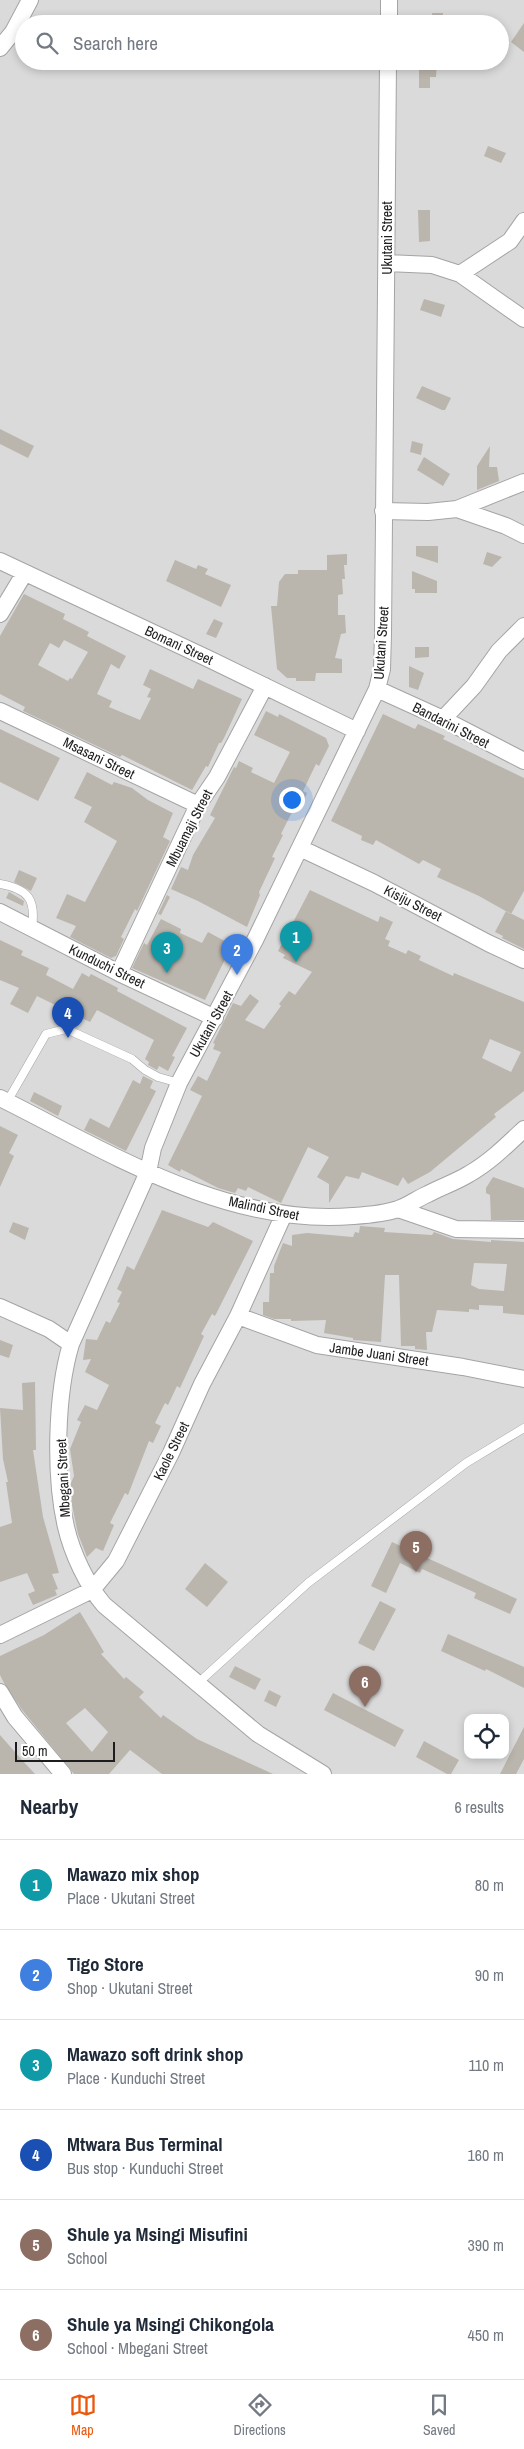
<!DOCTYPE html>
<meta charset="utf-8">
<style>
body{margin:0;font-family:"Archivo Narrow",sans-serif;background:#f2f2f3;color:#1f2937}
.controls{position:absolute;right:15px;bottom:15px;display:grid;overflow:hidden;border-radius:10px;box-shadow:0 2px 8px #0003}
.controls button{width:45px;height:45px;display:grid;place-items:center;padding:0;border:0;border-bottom:1px solid #e0e1e3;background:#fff;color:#1f2937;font:25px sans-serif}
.scale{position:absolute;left:15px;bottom:12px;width:100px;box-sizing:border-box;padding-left:5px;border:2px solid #1d1d1d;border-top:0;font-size:14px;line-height:18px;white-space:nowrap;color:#1d1d1d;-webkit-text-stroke:4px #fff;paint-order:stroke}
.you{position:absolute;left:291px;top:799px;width:18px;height:18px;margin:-12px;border:4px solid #fff;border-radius:50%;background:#1a73e8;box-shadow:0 0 0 8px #1a73e833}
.badge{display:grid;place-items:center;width:32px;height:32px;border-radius:50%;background:#ea580c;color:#fff;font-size:16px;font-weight:700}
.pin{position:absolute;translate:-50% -41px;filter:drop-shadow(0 1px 2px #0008)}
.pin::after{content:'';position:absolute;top:26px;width:18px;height:15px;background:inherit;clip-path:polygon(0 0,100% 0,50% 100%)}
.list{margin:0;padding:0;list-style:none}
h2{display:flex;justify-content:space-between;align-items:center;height:65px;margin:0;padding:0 20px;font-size:21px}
h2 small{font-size:16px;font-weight:400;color:#747a83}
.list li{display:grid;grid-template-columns:32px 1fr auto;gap:15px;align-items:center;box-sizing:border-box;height:90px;padding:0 20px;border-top:1px solid #e0e1e3}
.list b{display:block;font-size:19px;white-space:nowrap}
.list p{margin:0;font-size:16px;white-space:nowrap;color:#747a83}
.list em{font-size:16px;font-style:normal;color:#747a83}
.icon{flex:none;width:28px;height:28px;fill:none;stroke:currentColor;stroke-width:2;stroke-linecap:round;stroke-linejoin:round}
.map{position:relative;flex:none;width:524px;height:1774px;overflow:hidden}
.search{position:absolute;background:#fff;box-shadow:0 2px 8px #0003;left:15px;right:15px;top:15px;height:55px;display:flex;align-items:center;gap:12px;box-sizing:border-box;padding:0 18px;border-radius:28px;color:#747a83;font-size:19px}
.sheet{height:605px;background:#fff}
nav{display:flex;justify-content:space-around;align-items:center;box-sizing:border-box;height:70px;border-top:1px solid #e0e1e3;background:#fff;font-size:14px;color:#747a83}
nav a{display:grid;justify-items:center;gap:2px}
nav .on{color:#ea580c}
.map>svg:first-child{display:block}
.residential{fill:#dbdada;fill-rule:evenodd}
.building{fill:#bab5ad;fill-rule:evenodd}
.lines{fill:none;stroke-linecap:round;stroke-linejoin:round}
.service-casing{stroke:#a4a4a4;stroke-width:9}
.minor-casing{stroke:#a4a4a4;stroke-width:18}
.service{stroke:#fff;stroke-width:8}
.minor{stroke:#fff;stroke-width:16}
.labels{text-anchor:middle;stroke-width:4.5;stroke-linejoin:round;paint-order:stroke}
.street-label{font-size:14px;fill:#1d1d1d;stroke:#fff}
</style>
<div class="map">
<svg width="524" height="1774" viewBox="0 0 524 1774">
<rect width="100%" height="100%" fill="#eeece3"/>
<path class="residential" d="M0 0H524V1774H0ZM24 24H500V61H24ZM468 1718H505V1755H468Z"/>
<path class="building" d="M432 13H443V24H433Z
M524 23V52L511 42Z
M419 61H437L436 77H430V88H419Z
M488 146 506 153 501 163 484 156Z
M418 210H430V241L419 242Z
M424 299 445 305 441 317 420 310Z
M422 386 451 398 445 410H442L416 398Z
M0 429 34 446 28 458 0 444Z
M412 441 423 444 421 455 410 452Z
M490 446 489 467H497L499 481 477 490V466Z
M424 457 450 474 443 486 417 470Z
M416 546H438V563L416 556Z
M487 552 502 557 492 567 483 564Z
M347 554V565H344L345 579H342L343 594 338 595V615H345L346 633 341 634 335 658 342 659V673H316L315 681H296V678H287L277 669 271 606H277L279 582 285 574H298V570H327V555Z
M175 560 196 569 198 565 208 569 205 574 231 585 221 607 166 581Z
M412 571 437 581V593H415V589H412Z
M24 594 65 614 63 619 89 632 87 636 126 656 119 669 111 664 97 694 112 701 109 707 140 720 151 698 147 697 151 689 143 685 150 669 193 689 198 679 242 699 224 738 221 743H219L208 767 206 766 192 790 122 755 120 757 23 711 25 707 0 694V636ZM64 640 88 652 72 679 70 678 68 681 38 665 50 643 59 648Z
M214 619 223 623 216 638 206 634Z
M415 647H429V657L415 658Z
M409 666 424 673 418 690 409 687Z
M266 711 278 717 279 714 326 738 329 746 319 766 316 764 303 791 307 793 303 803 298 800 281 834 283 835 272 857 275 858 259 892 260 895 247 927 198 901 171 889 181 867 188 870 193 855 215 818 210 815 234 767 236 768 239 761 253 768 251 772 274 783 290 752 254 735Z
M383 714 415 729 418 724 445 736 443 739 524 778V891L511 914 479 896 437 877 441 869 423 860 419 864 376 840 373 845 361 840 362 836 331 821Z
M0 729 60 758 38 801 0 782Z
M87 772 112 785 114 782 132 788 148 800 173 813 163 837 170 841 137 911 135 909 121 937 124 939 116 956 111 958 70 937 76 926 56 918 67 894 85 902 117 841 84 822 92 807 74 798Z
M19 870 37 878 31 891 14 882Z
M310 890 378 922 380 916 393 922 385 939 390 941 388 946 406 954 408 950 421 956 419 960 453 976 454 973 524 1002V1091L494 1114 496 1117 430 1172 408 1184 403 1177 398 1186 362 1172 359 1179 346 1176 329 1203V1184L317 1177 329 1157 308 1147 281 1203 248 1187 246 1191 238 1188 235 1193 218 1188 181 1169 180 1172 168 1165 202 1096 190 1090 198 1076 207 1081 221 1052 213 1049 215 1044 213 1043 233 1003 241 1006 250 994 259 1001 245 1020 264 1029 281 1006 279 1004 289 991 295 995 312 972 283 958 285 955 278 951ZM490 1039 521 1052 511 1072 482 1058Z
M9 892 24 901 23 906 6 898Z
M167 895 170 897 161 915 158 914Z
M506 911 524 920V949L502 938 503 936 495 932Z
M161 919 181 929 180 933 202 943 208 932 232 945 205 1000 132 968 144 943 147 945Z
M0 940 23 951 21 955 49 968 46 975 73 989 82 973 89 977 91 974 118 988 117 991 187 1028 172 1056 175 1057 168 1071 159 1066 157 1070 148 1065 149 1062 145 1059 154 1040 97 1010 90 1022 37 996 28 1013 10 1004 19 988 0 980Z
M143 1076 153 1081 150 1088 156 1091 126 1151 84 1130 90 1118 109 1128 133 1080 140 1084Z
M34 1092 62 1106 58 1116 30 1101Z
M0 1126 18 1135 9 1153 14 1156 0 1187Z
M493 1177 524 1188V1220H491L490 1195 486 1193V1188Z
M162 1210 208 1227 213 1222 253 1241 215 1316 212 1314 201 1334 204 1336 180 1388 177 1386 168 1405 165 1403 155 1423 161 1426 153 1443 149 1441 128 1495 125 1493 110 1523 114 1525 103 1551 96 1548 87 1557 78 1534 72 1505 70 1485 74 1476 70 1449 81 1422 77 1420 85 1405 97 1410 109 1385 85 1372 91 1359 83 1360 86 1339 97 1340 106 1321 110 1323 120 1303 117 1302 122 1292 117 1289 122 1278 127 1266 134 1270Z
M13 1222 29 1228 25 1240 9 1232Z
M360 1226 385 1228 384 1232 432 1235 434 1232 453 1239 491 1242V1240L524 1242V1315L503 1313V1306L479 1305V1310L469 1309V1312L437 1310 432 1332H426L427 1350 415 1349V1346H401L399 1275H385L381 1342 353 1340V1338L324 1333 326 1320 291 1321V1319H274L263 1315V1302H269L270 1273H274V1266L283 1243 292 1246V1235L307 1233 353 1237 355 1232 359 1233ZM474 1263 507 1264 504 1291 479 1289 471 1285Z
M0 1340 13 1345 9 1358 0 1355Z
M35 1382 36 1450H33L43 1517 59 1573 52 1574 58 1589 55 1590 57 1595 33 1605 28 1594 35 1591 27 1573 0 1582V1527L12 1523 6 1482H8L3 1459 0 1408 23 1410 22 1383Z
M392 1542 517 1599 510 1614 474 1598 476 1593 422 1569 420 1573 400 1563 386 1593 371 1586Z
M205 1563 228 1582 207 1607 185 1589Z
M380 1601 396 1609 374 1651 358 1643Z
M80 1612 104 1652 101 1654 124 1679 126 1677 144 1692 139 1697 161 1718 163 1715 197 1739 273 1774H162L130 1750 109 1774H74L23 1711 4 1683 0 1675V1656L44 1635ZM85 1708 108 1732 92 1752 66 1723Z
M448 1634 524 1667V1688L486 1669 485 1671 441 1651Z
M235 1666 261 1679 255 1690 229 1677Z
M269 1690 281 1696 276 1707 264 1701Z
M333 1693 404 1730 395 1747 324 1710Z
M524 1727V1759L516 1774H500Z
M0 1735 22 1760 35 1774H0Z
M424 1741 459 1760 451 1774H447L416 1757Z"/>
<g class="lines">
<g class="service-casing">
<path id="service" d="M0 884C29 889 36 900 32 928
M7 1102 46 1034 66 1029 73 1032 132 1059 145 1070 158 1077 179 1083
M198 1683 308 1583 466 1463 524 1428"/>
</g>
<g class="minor-casing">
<path id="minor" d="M389 24V0
M0 48 13 32 30 0
M387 263 432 265 460 274 524 319
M460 274 510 241 524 221
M457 509 506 526 524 535
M383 511 428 512 457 509 524 482
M0 561 211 660 357 731
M0 614 24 574
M377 689 443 719 524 761
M0 711 198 805
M443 719 474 686 499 651 524 626
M300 848 374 883 488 943 524 960
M0 912 119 973 215 1018
M119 973 198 805 217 777 265 686
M0 1098C108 1152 228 1227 353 1216 368 1215 384 1214 398 1209 408 1206 418 1198 428 1194 441 1187 456 1182 469 1174 490 1162 507 1145 524 1129
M398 1209 456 1229 524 1230
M0 1307 49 1329 71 1344
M238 1316 317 1345 463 1367 524 1379
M0 1635 92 1590 116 1561 171 1453 202 1384 238 1316 284 1214
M0 1692 15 1717 63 1774
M323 1774 258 1734 104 1605C87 1585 72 1553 66 1527 54 1476 56 1394 71 1344L148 1172 153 1148 179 1083 255 940 377 689 382 669 383 634 388 61"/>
</g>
<use href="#service" class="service"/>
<use href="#minor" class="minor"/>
</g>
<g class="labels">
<g class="street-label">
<text transform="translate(387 238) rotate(-90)" y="5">Ukutani Street</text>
<text transform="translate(381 643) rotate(-86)" y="5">Ukutani Street</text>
<text transform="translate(179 645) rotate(25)" y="5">Bomani Street</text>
<text transform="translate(451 725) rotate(27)" y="5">Bandarini Street</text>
<text transform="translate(99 758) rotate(26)" y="5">Msasani Street</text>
<text transform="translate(189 828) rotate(-63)" y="5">Mbuamaji Street</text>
<text transform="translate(413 903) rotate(27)" y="5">Kisiju Street</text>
<text transform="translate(107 966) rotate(26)" y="5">Kunduchi Street</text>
<text transform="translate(211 1024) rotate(-61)" y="5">Ukutani Street</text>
<text transform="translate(264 1208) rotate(12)" y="5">Malindi Street</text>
<text transform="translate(379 1354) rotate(8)" y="5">Jambe Juani Street</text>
<text transform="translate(171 1451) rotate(-64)" y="5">Kaole Street</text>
<text transform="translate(63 1478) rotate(-93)" y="5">Mbegani Street</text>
</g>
</g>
</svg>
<div class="controls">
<button><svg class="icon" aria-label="locate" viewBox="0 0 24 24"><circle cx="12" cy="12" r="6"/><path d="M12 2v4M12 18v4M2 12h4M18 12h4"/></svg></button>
</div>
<div class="scale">50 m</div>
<div class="you"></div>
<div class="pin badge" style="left:296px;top:962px;background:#0f9aa8">1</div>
<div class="pin badge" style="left:237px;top:975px;background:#3f7fe0">2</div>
<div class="pin badge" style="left:167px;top:973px;background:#0f9aa8">3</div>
<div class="pin badge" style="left:68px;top:1038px;background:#1a4fb4">4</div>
<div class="pin badge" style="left:416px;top:1572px;background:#8d6e63">5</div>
<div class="pin badge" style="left:365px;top:1707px;background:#8d6e63">6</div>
<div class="search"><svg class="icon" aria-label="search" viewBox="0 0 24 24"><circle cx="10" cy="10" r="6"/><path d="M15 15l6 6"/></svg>Search here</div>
</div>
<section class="sheet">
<h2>Nearby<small>6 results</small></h2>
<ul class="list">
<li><span class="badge" style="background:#0f9aa8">1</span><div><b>Mawazo mix shop</b><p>Place · Ukutani Street</p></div><em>80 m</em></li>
<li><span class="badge" style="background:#3f7fe0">2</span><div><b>Tigo Store</b><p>Shop · Ukutani Street</p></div><em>90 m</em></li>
<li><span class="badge" style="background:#0f9aa8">3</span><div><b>Mawazo soft drink shop</b><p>Place · Kunduchi Street</p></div><em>110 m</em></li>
<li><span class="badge" style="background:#1a4fb4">4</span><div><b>Mtwara Bus Terminal</b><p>Bus stop · Kunduchi Street</p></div><em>160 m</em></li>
<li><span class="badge" style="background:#8d6e63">5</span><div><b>Shule ya Msingi Misufini</b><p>School</p></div><em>390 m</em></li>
<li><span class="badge" style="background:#8d6e63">6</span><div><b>Shule ya Msingi Chikongola</b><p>School · Mbegani Street</p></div><em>450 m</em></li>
</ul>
</section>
<nav>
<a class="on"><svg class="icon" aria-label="map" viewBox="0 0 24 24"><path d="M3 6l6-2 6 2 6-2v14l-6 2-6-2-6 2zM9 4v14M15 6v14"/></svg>Map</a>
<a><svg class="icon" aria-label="directions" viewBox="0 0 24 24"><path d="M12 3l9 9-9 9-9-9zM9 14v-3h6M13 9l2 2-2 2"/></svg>Directions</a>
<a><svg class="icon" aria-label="saved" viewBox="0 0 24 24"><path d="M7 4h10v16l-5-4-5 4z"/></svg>Saved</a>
</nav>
